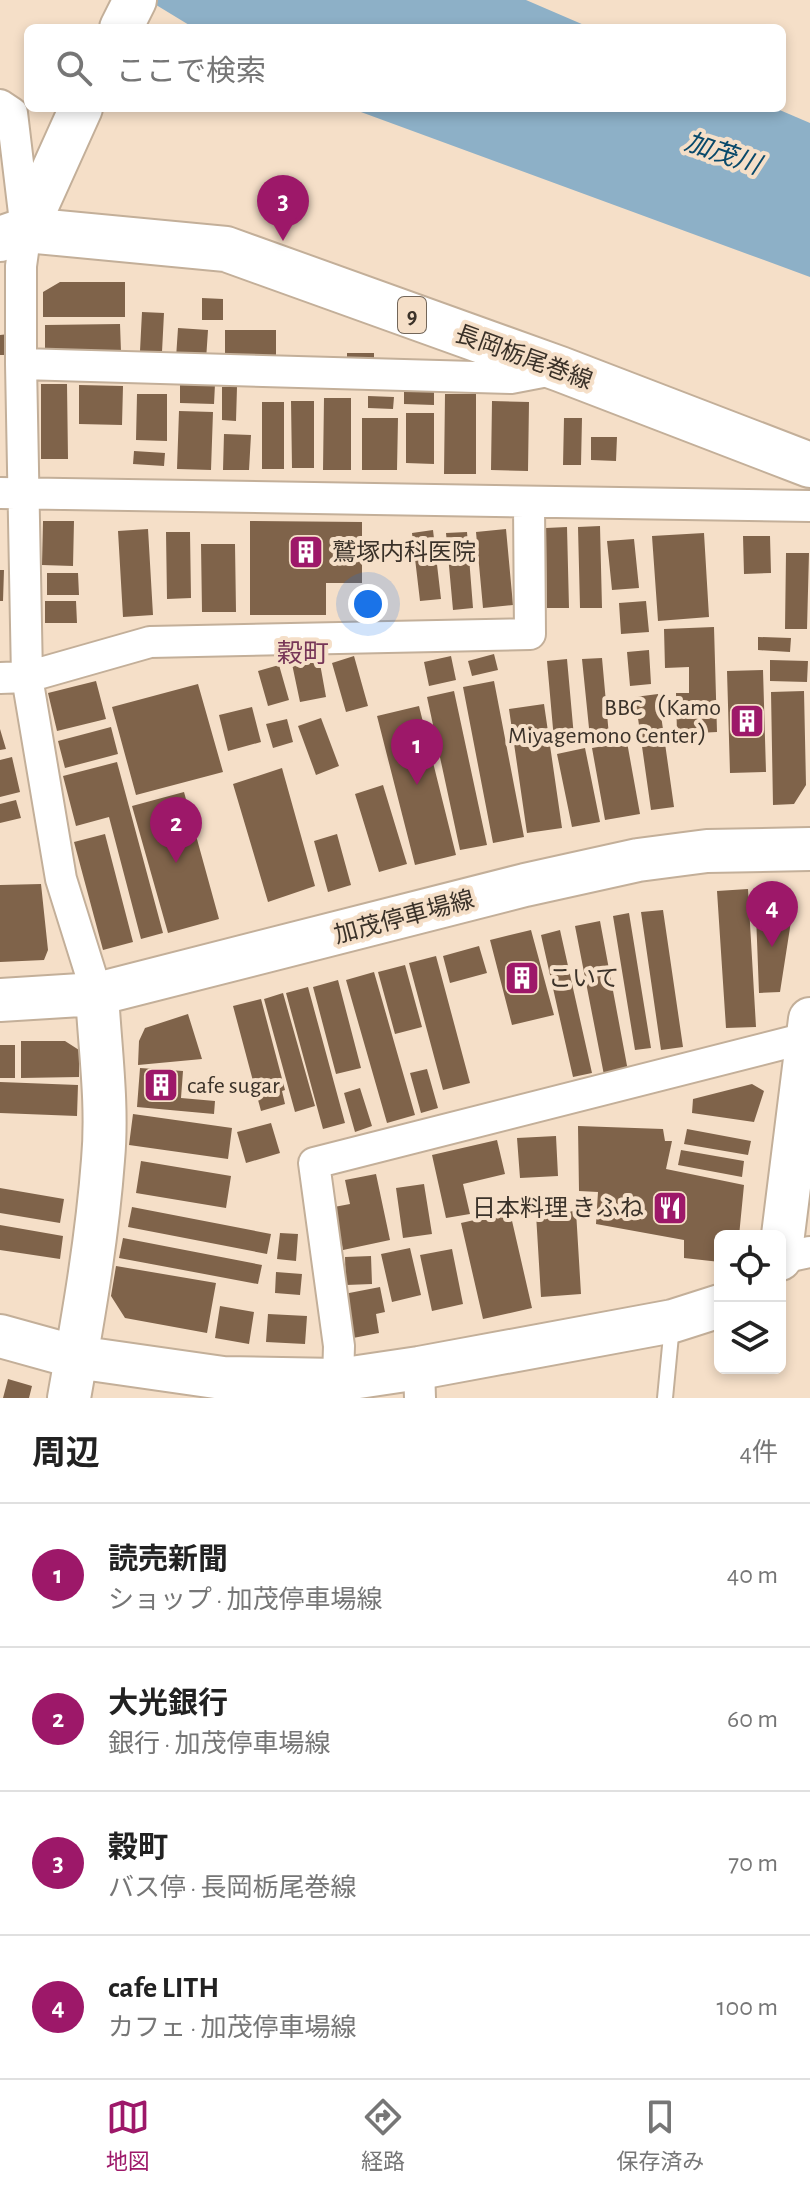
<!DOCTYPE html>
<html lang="ja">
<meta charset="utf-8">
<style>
body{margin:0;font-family:"Alegreya Sans","Noto Sans JP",sans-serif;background:#f2f2f2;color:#222}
.controls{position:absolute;right:24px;bottom:24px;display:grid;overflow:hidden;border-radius:12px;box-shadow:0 4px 12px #0003}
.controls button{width:72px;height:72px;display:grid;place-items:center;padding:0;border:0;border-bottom:2px solid #e0e0e0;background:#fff;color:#222;font:40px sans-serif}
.you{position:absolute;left:368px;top:604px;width:28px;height:28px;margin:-20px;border:6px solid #fff;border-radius:50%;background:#1a73e8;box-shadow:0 0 0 12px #1a73e833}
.badge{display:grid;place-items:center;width:52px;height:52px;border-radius:50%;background:#9d1869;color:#fff;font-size:26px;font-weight:700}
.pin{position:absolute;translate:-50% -66px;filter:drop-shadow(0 2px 4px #0008)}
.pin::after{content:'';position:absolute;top:42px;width:28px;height:24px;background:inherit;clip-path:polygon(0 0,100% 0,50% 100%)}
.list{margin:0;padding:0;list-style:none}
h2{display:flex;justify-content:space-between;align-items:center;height:104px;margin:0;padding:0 32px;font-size:34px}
h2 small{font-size:26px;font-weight:400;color:#767676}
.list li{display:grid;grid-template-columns:52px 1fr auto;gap:24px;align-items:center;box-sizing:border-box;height:144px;padding:0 32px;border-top:2px solid #e0e0e0}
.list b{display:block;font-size:30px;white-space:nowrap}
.list p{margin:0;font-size:26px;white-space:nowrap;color:#767676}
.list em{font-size:26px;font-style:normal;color:#767676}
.icon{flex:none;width:44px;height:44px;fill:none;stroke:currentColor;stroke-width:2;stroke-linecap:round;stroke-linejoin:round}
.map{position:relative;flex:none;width:810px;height:1398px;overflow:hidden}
.search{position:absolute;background:#fff;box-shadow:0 4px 12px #0003;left:24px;right:24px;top:24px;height:88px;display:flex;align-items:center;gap:20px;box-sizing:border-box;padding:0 28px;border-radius:12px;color:#767676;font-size:30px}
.sheet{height:680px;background:#fff}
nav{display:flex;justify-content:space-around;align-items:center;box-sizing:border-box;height:112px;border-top:2px solid #e0e0e0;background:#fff;font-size:22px;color:#767676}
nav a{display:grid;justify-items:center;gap:4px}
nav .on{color:#9d1869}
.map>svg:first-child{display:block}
.water{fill:#8db0c7}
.building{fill:#7f634a}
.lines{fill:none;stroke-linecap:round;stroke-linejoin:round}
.lane-casing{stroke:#c3af99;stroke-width:18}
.street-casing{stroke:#c3af99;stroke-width:34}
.secondary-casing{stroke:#c3af99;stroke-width:46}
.primary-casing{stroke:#c3af99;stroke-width:48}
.lane{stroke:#fff;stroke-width:14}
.street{stroke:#fff;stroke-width:30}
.secondary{stroke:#fff;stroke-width:42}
.primary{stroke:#fff;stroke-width:44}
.labels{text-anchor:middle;stroke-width:8;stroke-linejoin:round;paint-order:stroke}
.shield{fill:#f5dfc8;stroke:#736659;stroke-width:2}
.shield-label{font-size:22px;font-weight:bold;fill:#3b3229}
.street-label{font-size:24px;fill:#3b3229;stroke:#f5dfc8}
.poi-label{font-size:24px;fill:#3b3229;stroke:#f5dfc8;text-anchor:start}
.water-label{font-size:26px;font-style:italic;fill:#09496a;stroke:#f5dfc8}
.neighbourhood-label{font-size:26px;fill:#773657;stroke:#f5dfc8}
</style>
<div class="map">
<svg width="810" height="1398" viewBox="0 0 810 1398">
<rect width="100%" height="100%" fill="#f5dfc8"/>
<path class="water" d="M148 0H526L591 28H194Z
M350 108H775L810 123V277Z"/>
<path class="building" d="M60 282H125V317H43V292Z
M202 298 223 299V320H202Z
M142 312 164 313 162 352 140 351Z
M120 324 121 352 45 353V325Z
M178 328 208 330 206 360 176 358Z
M225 330H276V361L225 360Z
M9 334V355H0V335Z
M347 353H374V361H347Z
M180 383 215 384 214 404 180 403Z
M41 384H67L68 459H41Z
M79 385 123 386 122 425 79 424Z
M222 387H237L236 421 222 420Z
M404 389H434V405L404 404Z
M137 394H167V441L136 440Z
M445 394H476V474H444Z
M368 396 394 397 393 409 368 408Z
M324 398H351V470H323Z
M291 401H314V468H292Z
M492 401 529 402 528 471 491 470Z
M262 402H284V469H262Z
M179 411 213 412 211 470 177 469Z
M406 413H434V464L406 463Z
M362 418H398L397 470H362Z
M564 418H582L581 465H563Z
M224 434 251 435 249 470H223Z
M591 437H617L616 461 591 460Z
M134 451 165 453 164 466 133 464Z
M43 521H74L73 566 42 565Z
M250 521 362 522V583H326V615H250Z
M600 526 602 608H580L578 527Z
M567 527 569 608H547L546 528Z
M148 529 153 615 123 617 118 531Z
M506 529 513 605 483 608 476 532Z
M433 530 441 599 420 601 412 533Z
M166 532H190L191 598 167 599Z
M467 532 473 608 453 610 446 533Z
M704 533 709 617 658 621 652 536Z
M743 536H770L771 573 744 574Z
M634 539 639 588 612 590 607 541Z
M201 544H235L236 612H202Z
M786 553H809L807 629H785Z
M0 570H4L3 601H0Z
M47 573H78L79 595H47Z
M45 601H76L77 623H45Z
M646 601 649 632 621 634 619 603Z
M714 627 717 732 677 734 676 693H689V667L665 668 664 629Z
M758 637 791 638 790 652 758 650Z
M649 650 651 684 630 686 627 652Z
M494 654 498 670 472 676 468 661Z
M354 656 368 706 346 712 332 663Z
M451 656 456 680 429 686 424 662Z
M319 658 326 697 300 702 292 664Z
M602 658 609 736 590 738 582 659Z
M567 659 574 737 554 740 547 661Z
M770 660 808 661 807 682 770 681Z
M279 665 289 700 268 706 258 671Z
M763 670 766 772 730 773 727 671Z
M96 681 106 719 57 731 48 693Z
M494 681 524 837 493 843 463 687Z
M198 684 223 772 136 795 112 707Z
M454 691 487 845 460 850 427 697Z
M804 691 806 785 794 804 773 805 771 692Z
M658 694 674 807 651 810 635 697Z
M544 704 562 828 527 833 509 709Z
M419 706 456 855 415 865 377 716Z
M252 707 261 742 228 751 219 715Z
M321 718 339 766 316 775 298 726Z
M287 719 293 742 273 748 266 724Z
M111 727 118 754 65 768 58 741Z
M0 729 6 749 0 750Z
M627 742 640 814 605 820 592 748Z
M585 748 600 822 572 827 557 754Z
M12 757 20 792 0 797V760Z
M117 762 163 933 141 939 109 817 76 826 63 776Z
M282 768 315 886 268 902 233 784Z
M383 785 407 864 379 872 355 794Z
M184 792 219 919 168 933 132 806Z
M16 800 21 818 0 823V804Z
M105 834 133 942 103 950 74 842Z
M337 834 351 885 328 892 314 841Z
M41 884 48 950 44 960 0 962V885Z
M778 886 794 902 780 992 759 993 755 888Z
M748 889 756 1027 726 1028 717 891Z
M663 910 683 1047 661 1050 641 912Z
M629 913 651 1048 635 1050 613 916Z
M600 921 628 1071 604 1075 575 926Z
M531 930 554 1015 512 1025 490 940Z
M560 930 592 1073 573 1077 541 935Z
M479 946 487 973 450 983 443 956Z
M436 956 470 1083 443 1090 409 963Z
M405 965 422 1027 395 1034 378 972Z
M374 972 415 1115 387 1123 346 980Z
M338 980 361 1068 336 1074 313 987Z
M308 987 345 1123 323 1129 286 993Z
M283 993 315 1106 295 1112 264 999Z
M261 999 285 1090 282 1091 285 1104 261 1111 233 1006Z
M188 1014 202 1059 138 1065 139 1041 145 1028Z
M21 1041H65L79 1050V1077L21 1078Z
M0 1045H15V1078H0Z
M140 1068 183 1071 181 1098 215 1101 214 1114 137 1107Z
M427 1069 438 1108 421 1113 410 1073Z
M0 1082 78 1085 77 1116 0 1113Z
M752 1084 764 1091 754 1122 692 1113 693 1099Z
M360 1088 372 1126 355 1132 344 1093Z
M133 1114 232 1128 228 1159 129 1145Z
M271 1123 280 1153 246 1163 237 1132Z
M578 1126 663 1129 665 1141H672L666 1169 744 1185 739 1236H720V1262L684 1258V1240L596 1224 598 1192 579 1191Z
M687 1129 751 1141 748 1155 684 1144Z
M556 1136 558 1176 520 1178 517 1138Z
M497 1140 505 1174 463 1184 470 1214 446 1218 432 1155Z
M681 1150 744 1161 742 1177 678 1165Z
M141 1161 231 1176 226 1208 136 1193Z
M376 1174 390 1240 343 1250 334 1207 350 1204 345 1180Z
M424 1184 432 1234 403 1238 396 1188Z
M0 1188 64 1199 60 1223 0 1213Z
M132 1207 271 1234 267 1254 128 1227Z
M576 1211 581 1294 541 1297 536 1214Z
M510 1212 532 1308 483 1319 461 1223Z
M0 1225 63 1236 60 1259 0 1250Z
M280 1233 298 1234 296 1261 277 1259Z
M123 1238 262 1265 258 1284 119 1258Z
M410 1248 421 1295 392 1302 381 1254Z
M452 1249 463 1304 432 1311 420 1255Z
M371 1256 372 1284 346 1285 345 1257Z
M116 1266 216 1283 207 1333 125 1318 111 1296Z
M276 1272 302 1274 300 1295 275 1293Z
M380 1287 385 1312 376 1314 379 1333 353 1338 344 1294Z
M220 1306 254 1312 249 1344 215 1338Z
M268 1314 307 1316 305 1344 266 1342Z
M8 1379 32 1386 29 1398H3Z"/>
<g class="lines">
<g class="lane-casing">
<path id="lane" d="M665 1398 672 1325"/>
</g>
<g class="street-casing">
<path id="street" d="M0 105 12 113 26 230 21 266V364L27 677 61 879 97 994
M21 364 511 378 558 369
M0 493 810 506
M0 678 27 677 150 642 530 634 529 504
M781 1258 810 1252
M419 1368 420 1398
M338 1380 339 1346 314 1163 806 1038"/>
</g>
<g class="secondary-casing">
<path id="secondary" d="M121 28 135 0
M26 230 81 108
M0 1000 97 994 525 885 638 860 707 851 810 849
M780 1259 810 1019
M0 1336 76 1357 223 1378 338 1380 419 1368 673 1321 720 1306
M69 1398C83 1319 97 1240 103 1160 108 1105 100 1049 97 994"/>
</g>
<g class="primary-casing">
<path id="primary" d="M0 239 26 230 226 249 560 369 810 465"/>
</g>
<use href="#lane" class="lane"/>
<use href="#street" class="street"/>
<use href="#secondary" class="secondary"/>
<use href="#primary" class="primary"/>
</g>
<defs>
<g id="building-square" transform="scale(1.8)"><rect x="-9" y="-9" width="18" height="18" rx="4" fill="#9d1869" stroke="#f5dfc8"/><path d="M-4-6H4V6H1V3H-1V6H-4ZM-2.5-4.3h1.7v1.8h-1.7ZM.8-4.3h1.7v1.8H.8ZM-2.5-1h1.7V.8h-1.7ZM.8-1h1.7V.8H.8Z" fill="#fff"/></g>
<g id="restaurant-square" transform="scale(1.8)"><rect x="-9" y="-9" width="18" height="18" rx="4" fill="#9d1869" stroke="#f5dfc8"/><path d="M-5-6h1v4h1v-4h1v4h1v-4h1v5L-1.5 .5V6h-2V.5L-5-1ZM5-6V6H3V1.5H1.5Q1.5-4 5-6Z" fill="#fff"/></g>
</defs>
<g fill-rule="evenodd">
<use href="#building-square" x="306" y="552"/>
<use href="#building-square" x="747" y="721"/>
<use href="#building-square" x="522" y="978"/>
<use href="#building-square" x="161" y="1085"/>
<use href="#restaurant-square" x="670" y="1208"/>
</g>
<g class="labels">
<rect class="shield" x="398" y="297" width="28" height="36" rx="6"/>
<g class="shield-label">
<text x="412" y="323">9</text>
</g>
<g class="street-label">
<text transform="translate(524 357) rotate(20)" y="8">長岡栃尾巻線</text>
<text transform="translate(404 917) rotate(-15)" y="8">加茂停車場線</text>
</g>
<g class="poi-label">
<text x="332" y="560">鷲塚内科医院</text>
<text x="721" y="715" text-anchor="end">BBC（Kamo<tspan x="721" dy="28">Miyagemono Center）</tspan></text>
<text x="548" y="986">こいて</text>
<text x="187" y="1093">cafe sugar</text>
<text x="644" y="1216" text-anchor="end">日本料理 きふね</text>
</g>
<g class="water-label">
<text transform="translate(723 153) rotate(19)" y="9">加茂川</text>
</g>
<g class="neighbourhood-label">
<text x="303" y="662">穀町</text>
</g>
</g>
</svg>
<div class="controls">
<button><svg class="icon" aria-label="locate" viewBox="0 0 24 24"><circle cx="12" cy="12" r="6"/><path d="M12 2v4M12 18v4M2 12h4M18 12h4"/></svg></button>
<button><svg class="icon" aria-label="layers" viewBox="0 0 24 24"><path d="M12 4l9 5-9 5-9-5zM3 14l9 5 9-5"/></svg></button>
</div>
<div class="you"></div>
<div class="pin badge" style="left:417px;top:785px">1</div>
<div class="pin badge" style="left:176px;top:863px">2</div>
<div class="pin badge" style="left:283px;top:241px">3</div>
<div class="pin badge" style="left:772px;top:947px">4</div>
<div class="search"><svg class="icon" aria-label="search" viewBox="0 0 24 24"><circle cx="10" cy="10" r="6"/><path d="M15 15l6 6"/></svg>ここで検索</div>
</div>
<section class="sheet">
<h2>周辺<small>4件</small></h2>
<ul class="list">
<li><span class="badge">1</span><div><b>読売新聞</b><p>ショップ · 加茂停車場線</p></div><em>40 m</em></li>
<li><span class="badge">2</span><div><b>大光銀行</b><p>銀行 · 加茂停車場線</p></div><em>60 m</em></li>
<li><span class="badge">3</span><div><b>穀町</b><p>バス停 · 長岡栃尾巻線</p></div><em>70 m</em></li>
<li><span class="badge">4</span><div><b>cafe LITH</b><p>カフェ · 加茂停車場線</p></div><em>100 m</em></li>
</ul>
</section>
<nav>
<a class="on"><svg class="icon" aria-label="map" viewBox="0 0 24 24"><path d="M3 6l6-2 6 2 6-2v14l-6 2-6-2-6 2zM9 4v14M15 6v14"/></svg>地図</a>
<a><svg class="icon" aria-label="directions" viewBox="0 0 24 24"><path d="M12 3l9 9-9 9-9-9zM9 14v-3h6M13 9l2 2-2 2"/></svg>経路</a>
<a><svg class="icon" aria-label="saved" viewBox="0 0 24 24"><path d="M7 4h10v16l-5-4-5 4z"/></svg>保存済み</a>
</nav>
